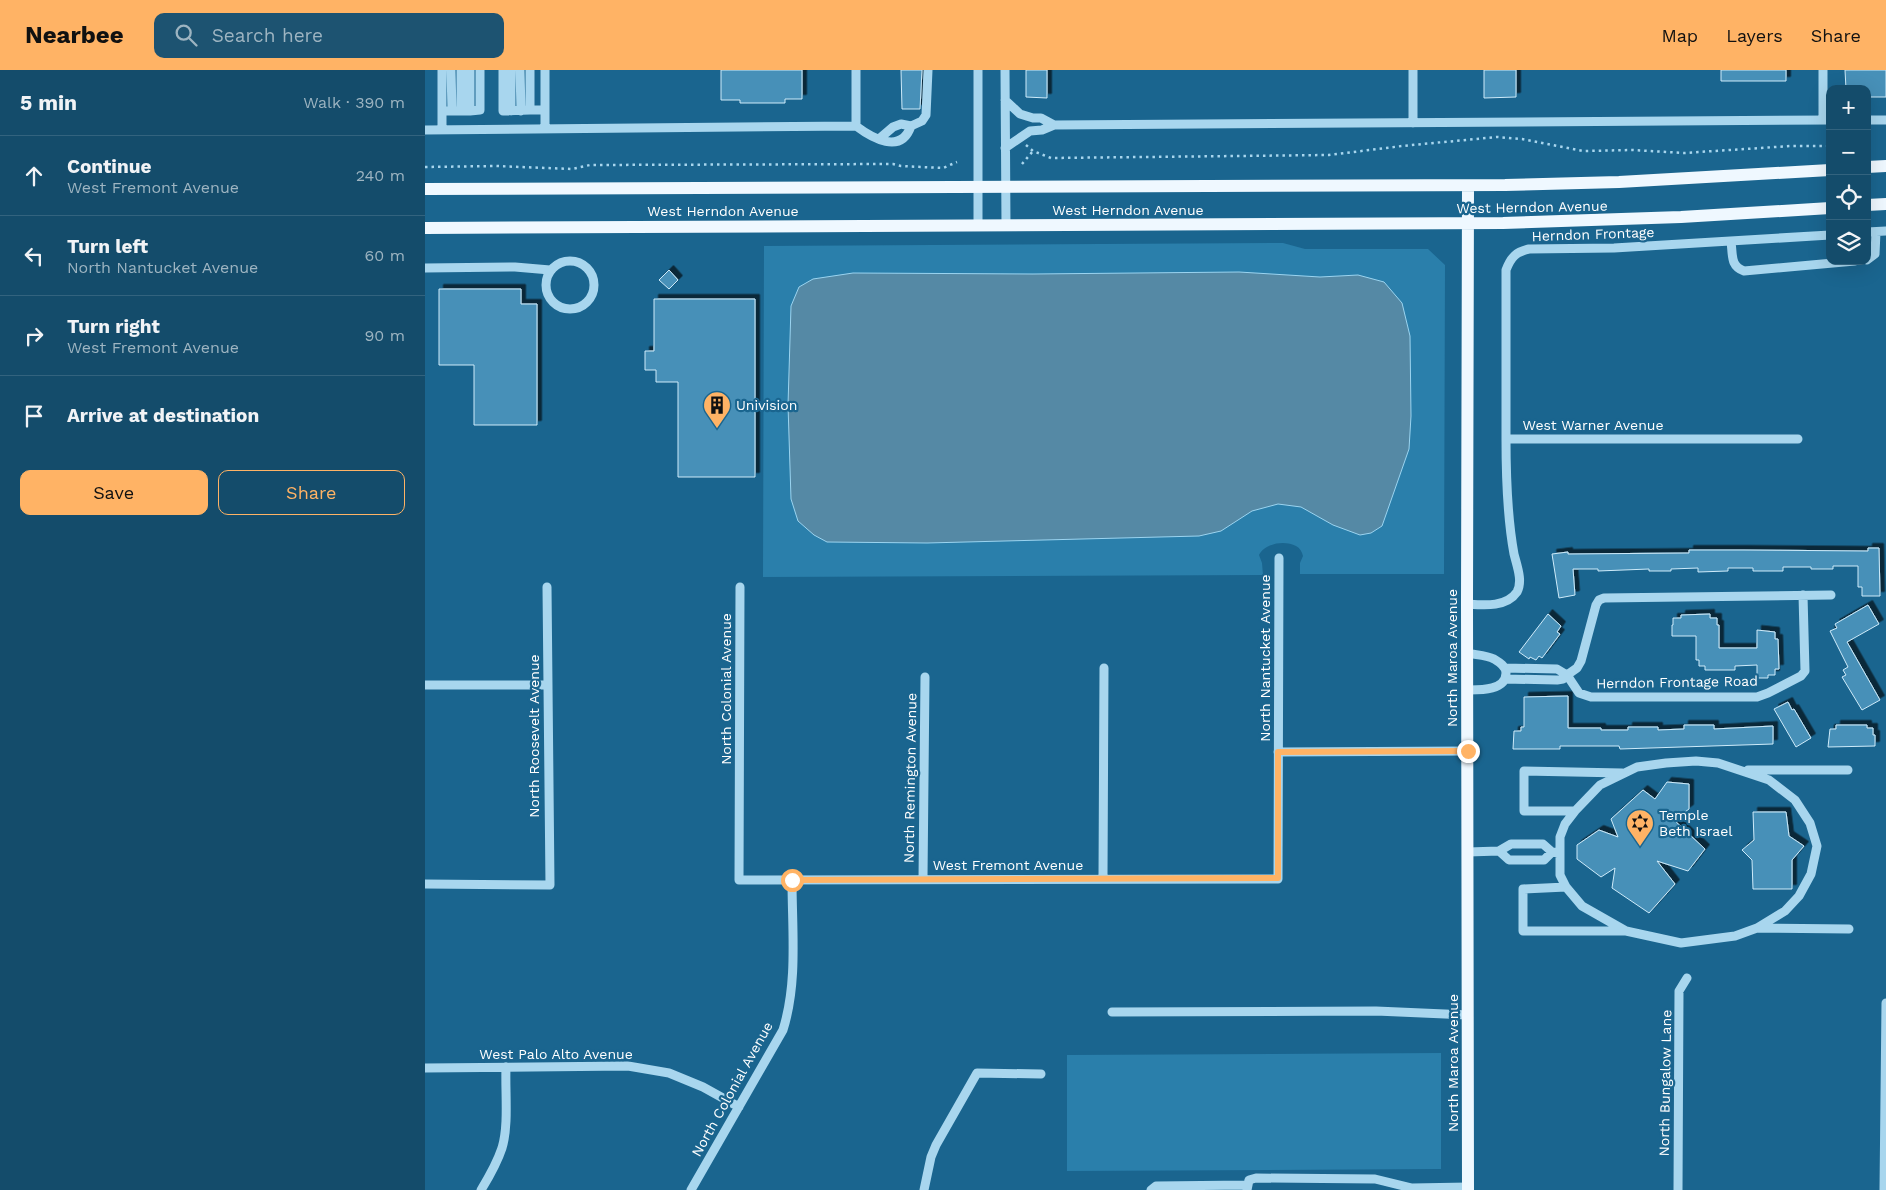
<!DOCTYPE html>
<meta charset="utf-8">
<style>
body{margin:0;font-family:"Work Sans",sans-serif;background:#1d5371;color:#f1f3f6}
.controls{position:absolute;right:15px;top:15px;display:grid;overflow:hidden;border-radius:10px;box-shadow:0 5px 20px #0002}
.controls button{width:45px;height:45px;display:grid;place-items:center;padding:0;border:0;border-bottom:1px solid #33637e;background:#144c6b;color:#f1f3f6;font:25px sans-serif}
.stop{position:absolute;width:15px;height:15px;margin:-11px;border:4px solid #ffb365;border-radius:50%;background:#fff}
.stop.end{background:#ffb365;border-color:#fff;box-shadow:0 1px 5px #0008}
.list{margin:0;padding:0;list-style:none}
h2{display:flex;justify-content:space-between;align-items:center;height:65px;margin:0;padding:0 20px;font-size:21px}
h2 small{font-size:16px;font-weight:400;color:#9db4c1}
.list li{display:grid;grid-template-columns:32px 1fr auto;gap:15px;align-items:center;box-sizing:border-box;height:80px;padding:0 20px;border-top:1px solid #33637e}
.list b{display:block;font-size:19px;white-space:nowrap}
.list p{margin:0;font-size:16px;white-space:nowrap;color:#9db4c1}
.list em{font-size:16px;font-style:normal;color:#9db4c1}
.actions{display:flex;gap:10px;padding:15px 20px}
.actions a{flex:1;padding:11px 0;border:1px solid #ffb365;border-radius:10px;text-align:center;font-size:18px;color:#ffb365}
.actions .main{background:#ffb365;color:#111}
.icon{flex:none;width:28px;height:28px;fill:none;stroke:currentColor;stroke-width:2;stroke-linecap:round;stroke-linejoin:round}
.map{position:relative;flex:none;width:1461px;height:1120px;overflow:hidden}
header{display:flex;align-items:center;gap:30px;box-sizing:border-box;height:70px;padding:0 25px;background:#ffb365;color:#111}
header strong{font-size:24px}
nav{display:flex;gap:28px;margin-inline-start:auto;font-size:18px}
.search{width:350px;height:45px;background:#1d5371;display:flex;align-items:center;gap:12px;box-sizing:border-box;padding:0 18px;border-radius:10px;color:#9db4c1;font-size:19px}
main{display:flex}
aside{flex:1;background:#144c6b}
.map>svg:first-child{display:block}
.green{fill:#2a7fab}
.water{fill:#5589a5;stroke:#9bd4f0}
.building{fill:#4790b8;stroke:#ceebfa;filter:url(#shadow)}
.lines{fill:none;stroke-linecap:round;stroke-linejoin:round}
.path{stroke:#a8d6ee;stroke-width:2.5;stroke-dasharray:2.5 4;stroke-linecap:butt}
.minor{stroke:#a8d6ee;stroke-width:9}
.major{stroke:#eff8ff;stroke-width:12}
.route{stroke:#ffb365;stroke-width:6}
.labels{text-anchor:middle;stroke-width:4.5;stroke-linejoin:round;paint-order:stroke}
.street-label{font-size:14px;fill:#fff;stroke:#1a658f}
.poi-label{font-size:14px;fill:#fff;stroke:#1a658f;text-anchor:start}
</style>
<header>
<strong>Nearbee</strong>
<div class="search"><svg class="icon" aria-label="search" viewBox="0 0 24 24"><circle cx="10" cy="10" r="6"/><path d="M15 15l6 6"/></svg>Search here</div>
<nav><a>Map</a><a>Layers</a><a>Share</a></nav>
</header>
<main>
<aside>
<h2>5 min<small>Walk · 390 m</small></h2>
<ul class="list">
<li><svg class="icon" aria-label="ahead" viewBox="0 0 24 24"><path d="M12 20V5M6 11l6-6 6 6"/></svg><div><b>Continue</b><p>West Fremont Avenue</p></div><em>240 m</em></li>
<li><svg class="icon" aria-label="left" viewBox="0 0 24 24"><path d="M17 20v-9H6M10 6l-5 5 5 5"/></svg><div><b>Turn left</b><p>North Nantucket Avenue</p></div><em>60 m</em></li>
<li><svg class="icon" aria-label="right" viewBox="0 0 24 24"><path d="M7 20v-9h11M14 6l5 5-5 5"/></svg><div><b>Turn right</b><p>West Fremont Avenue</p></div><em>90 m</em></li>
<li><svg class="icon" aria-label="arrive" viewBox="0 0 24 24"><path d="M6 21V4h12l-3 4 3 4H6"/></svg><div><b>Arrive at destination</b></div></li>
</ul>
<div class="actions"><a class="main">Save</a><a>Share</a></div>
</aside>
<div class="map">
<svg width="1461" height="1120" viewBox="0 0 1461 1120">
<defs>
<filter id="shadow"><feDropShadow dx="4.5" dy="-4.5" stdDeviation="0" flood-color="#0009"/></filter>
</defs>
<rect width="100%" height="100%" fill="#1a658f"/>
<path class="green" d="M858 173 880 179H1003L1020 195 1019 504H875V493L878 486C877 482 875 478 871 476 860 470 840 473 834 485L837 493 838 505 338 507 339 176Z
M1016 983V1099L642 1101V985Z"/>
<path class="water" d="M814 202 895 207 933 205 959 212 977 233 985 266 986 346 984 379 957 456 946 463 935 465 908 455 876 437 853 434 827 441 796 461 774 466 502 473 402 472 389 465 373 451 366 429 363 335 366 236 374 217 388 209 428 203 608 204Z"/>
<path class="building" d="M296 0H377V29H360V33H315V30H296Z
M476 0H497L495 39H477Z
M601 0H622V28L601 27Z
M1059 0H1091V27L1059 28Z
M1296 0H1361V11H1296Z
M1420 0H1461V27H1442V19H1421Z
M244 200 253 210 244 219 234 210Z
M14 219H96V234H112V355H49V295H14Z
M229 229H330V407H253V312H231V300H220V281H229Z
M1443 478H1454L1455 526H1437V517H1433V496H1408V499H1386V497H1358V501H1328V498H1303V501L1273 502V498L1246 499V501H1224V499L1173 501V499H1148L1150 525 1134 528 1127 484 1143 482V484L1264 483V480H1319L1443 481Z
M1443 535 1454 554 1422 572 1455 630 1437 640 1417 607 1421 605 1418 600 1423 597 1405 561 1412 558 1410 554Z
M1123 544 1136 556 1132 562 1135 564 1117 588 1114 586 1111 590 1105 587 1104 589 1094 582Z
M1285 544V548H1292V555H1294V578H1332V560L1350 562V569H1353L1354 599H1350V605H1343V608H1332V595L1310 596V600H1280V596H1274V590H1271V566H1247V555H1248V548H1256V545Z
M1143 626V658H1176V660H1203V657H1233V660L1259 659V655H1289V659L1348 656V674L1195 679 1194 676H1135V679H1088L1089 661H1096V657H1099V627Z
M1363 632 1367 640 1369 639 1386 668 1371 677 1349 639Z
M1411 655H1442V658H1448V665H1450V676L1403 677 1405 659H1411Z
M1242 712 1264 714V739L1249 750 1280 779 1263 801 1232 791 1250 814 1224 843 1187 818 1190 798 1176 807 1152 789V775L1174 760 1193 767 1186 749 1218 720 1230 729Z
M1328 742H1361L1364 766 1379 776 1367 790V819H1328L1327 790 1317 780 1329 770Z"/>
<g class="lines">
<path class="path" d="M601 75 608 81 626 88 904 85 977 76 1072 67 1097 69 1158 81 1207 80 1259 83 1366 76H1402L1405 74
M597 94 608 81
M0 97 71 96 147 99 165 95 468 94 476 96 518 98 532 92"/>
<path class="minor" d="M26 0 27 41
M36 0V41
M78 0V41L105 40
M95 0 96 41
M105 0V40H120
M120 0V59
M431 0V56
M553 0V155
M580 0 581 155
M988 0V53
M1398 0V50
M580 30 595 44 608 48H616L629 55
M17 41H45V0
M45 41 55 40V0
M86 41V0
M1442 50H1461
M0 60 431 56C447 68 476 85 486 56
M17 60V0
M454 69 468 57 476 54 486 56 497 51 501 45 503 0
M580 78 605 61 617 60 629 55 1405 50
M1442 162 1461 161
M1306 172C1308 185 1305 196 1319 201L1430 191
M1442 190 1450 184 1451 162
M121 215a24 24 0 1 1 48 0a24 24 0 1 1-48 0Z
M0 198 90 197 125 200
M1081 369V200C1086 187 1091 182 1104 179L1189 178 1405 165
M315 517 314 810 853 809 854 488
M1378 525 1380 601 1376 606 1343 623 1332 627H1166L1154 623 1142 605 1152 598 1156 591 1171 535 1174 530 1179 528 1406 525
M1042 534C1057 535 1081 538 1092 522 1098 511 1092 496 1089 484 1082 446 1081 408 1081 369H1373
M1042 583C1050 585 1061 585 1069 589 1074 592 1081 596 1081 603 1081 621 1054 620 1042 620
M1080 609 1132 610 1138 609 1142 605 1132 599 1080 598
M0 615H122
M853 682 1043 681
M1271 691 1293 693 1344 710 1370 730 1385 753 1392 776 1386 804 1374 826 1360 841 1332 858 1310 866 1256 873 1201 861 1157 836 1141 817 1135 805V767L1140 754 1150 741 1175 715 1212 697 1241 693Z
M1323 700H1423
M1150 741H1099V701L1197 703
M1074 781 1084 790H1119L1127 782
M1043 782 1074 781 1086 774H1118L1127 782 1135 783
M678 808 679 598
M498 809 500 607
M0 814 125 815 122 517
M1141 817 1098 819V861H1199
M1332 858 1424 859
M687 942 951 941 1043 945
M0 998 203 996 244 1003 278 1017 314 1037
M56 1120C64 1107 72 1093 77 1078 84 1055 80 1022 81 997
M266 1120 358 960C373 912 367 860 367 810
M499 1120 506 1087 511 1075 552 1003 616 1004
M726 1120 731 1116 822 1115
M822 1120 824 1110 831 1108 950 1109 987 1118 1043 1117
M1253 1120 1254 921 1262 908
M1459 1120 1461 933"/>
<path class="major" d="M1442 97 1461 96
M1043 116 1042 534 1043 1120
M0 119 1080 115 1194 112 1405 100
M1442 135 1461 134
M0 158 1078 153 1256 147 1405 138"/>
</g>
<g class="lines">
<path class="route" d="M367 810 853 808V682L1043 681"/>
</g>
<defs>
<g id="building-pin" transform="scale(1.4375)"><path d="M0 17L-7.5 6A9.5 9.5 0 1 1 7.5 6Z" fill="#ffb365" stroke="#1a658f"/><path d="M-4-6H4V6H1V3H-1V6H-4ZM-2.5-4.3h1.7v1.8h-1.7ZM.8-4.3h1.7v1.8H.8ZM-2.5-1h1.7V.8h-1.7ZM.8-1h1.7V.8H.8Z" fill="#111"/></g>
<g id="synagogue-pin" transform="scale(1.4375)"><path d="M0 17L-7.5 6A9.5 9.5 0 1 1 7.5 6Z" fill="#ffb365" stroke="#1a658f"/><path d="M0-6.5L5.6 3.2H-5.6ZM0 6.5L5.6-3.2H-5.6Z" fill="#111"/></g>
</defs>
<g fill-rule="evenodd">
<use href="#building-pin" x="292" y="335"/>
<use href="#synagogue-pin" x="1215" y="753"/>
</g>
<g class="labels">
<g class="street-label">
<text transform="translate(1107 137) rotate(-1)" y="5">West Herndon Avenue</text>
<text x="703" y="145">West Herndon Avenue</text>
<text x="298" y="146">West Herndon Avenue</text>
<text transform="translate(1168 164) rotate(-2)" y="5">Herndon Frontage</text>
<text x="1168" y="360">West Warner Avenue</text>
<text transform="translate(840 588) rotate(-90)" y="5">North Nantucket Avenue</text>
<text transform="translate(1027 588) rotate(-90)" y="5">North Maroa Avenue</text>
<text transform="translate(1252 612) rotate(-1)" y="5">Herndon Frontage Road</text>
<text transform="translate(301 619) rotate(-90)" y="5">North Colonial Avenue</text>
<text transform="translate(109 666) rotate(-90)" y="5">North Roosevelt Avenue</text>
<text transform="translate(485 708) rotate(-89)" y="5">North Remington Avenue</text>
<text x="583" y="800">West Fremont Avenue</text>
<text x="131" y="989">West Palo Alto Avenue</text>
<text transform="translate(1028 993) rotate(-90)" y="5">North Maroa Avenue</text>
<text transform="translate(1240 1013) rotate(-89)" y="5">North Bungalow Lane</text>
<text transform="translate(307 1019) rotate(-61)" y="5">North Colonial Avenue</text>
</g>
<g class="poi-label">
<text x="311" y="340">Univision</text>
<text x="1234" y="750">Temple<tspan x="1234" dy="16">Beth Israel</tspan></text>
</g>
</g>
</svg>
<div class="controls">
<button>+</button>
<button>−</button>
<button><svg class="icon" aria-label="locate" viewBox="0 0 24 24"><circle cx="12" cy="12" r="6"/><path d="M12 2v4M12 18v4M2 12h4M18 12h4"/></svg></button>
<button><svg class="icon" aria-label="layers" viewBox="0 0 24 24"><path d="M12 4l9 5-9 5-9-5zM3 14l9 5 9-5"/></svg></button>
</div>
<div class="stop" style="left:367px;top:810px"></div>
<div class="stop end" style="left:1043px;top:681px"></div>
</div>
</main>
